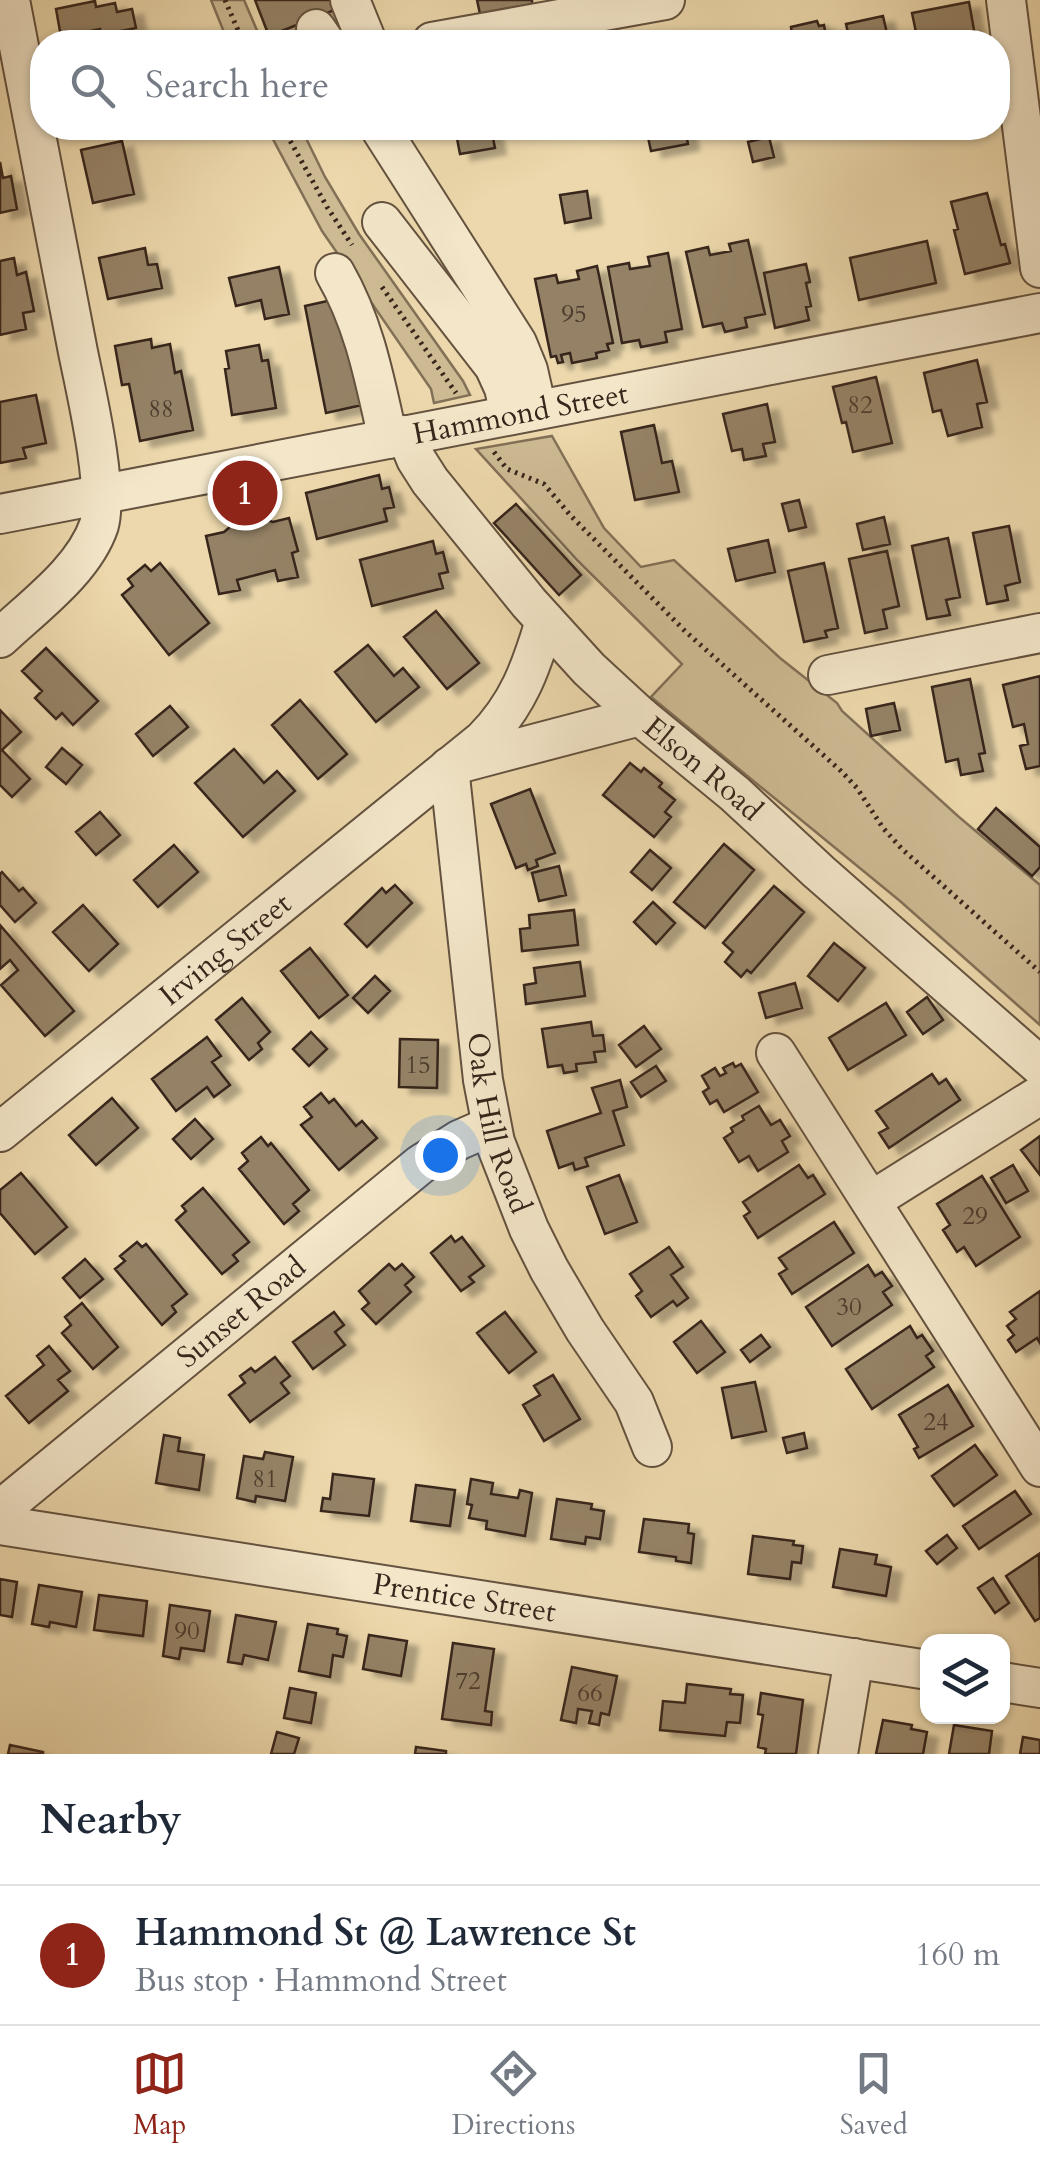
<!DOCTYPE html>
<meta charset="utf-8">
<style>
body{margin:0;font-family:Cardo,serif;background:#f2f2f3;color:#1f2937}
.controls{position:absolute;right:30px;bottom:30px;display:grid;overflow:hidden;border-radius:20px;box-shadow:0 2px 8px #0004}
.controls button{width:90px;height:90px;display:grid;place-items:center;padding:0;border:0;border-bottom:2px solid #e0e1e3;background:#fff;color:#1f2937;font:50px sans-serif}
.you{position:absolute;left:440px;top:1155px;width:35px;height:35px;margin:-25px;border:8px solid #fff;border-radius:50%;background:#1a73e8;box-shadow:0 0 0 15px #1a73e833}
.badge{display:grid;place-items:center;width:65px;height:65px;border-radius:50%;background:#8f2418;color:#fff;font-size:32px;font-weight:700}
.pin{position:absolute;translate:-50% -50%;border:5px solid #fff;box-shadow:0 2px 10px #0006}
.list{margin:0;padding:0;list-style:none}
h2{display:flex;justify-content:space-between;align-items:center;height:130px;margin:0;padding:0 40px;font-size:42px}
h2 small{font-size:32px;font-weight:400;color:#747a83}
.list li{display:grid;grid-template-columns:65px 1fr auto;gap:30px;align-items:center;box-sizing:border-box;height:140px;padding:0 40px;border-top:2px solid #e0e1e3}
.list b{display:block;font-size:38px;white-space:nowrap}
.list p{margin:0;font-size:32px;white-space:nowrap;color:#747a83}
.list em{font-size:32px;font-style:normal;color:#747a83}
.icon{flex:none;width:55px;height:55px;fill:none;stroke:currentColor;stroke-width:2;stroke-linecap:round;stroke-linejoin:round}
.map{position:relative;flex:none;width:1040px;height:1754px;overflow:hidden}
.search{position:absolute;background:#fff;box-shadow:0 2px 8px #0004;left:30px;right:30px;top:30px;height:110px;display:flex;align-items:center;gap:25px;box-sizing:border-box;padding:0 35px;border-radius:40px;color:#747a83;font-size:38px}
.sheet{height:270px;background:#fff}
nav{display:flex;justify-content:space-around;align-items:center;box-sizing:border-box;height:140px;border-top:2px solid #e0e1e3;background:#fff;font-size:28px;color:#747a83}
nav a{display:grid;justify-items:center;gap:5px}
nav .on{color:#8f2418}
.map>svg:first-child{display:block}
.green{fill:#cdba93;stroke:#827057;stroke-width:2.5}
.building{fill:#958266;stroke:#37251b;stroke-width:2.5;filter:url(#shadow)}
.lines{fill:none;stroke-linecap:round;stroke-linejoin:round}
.minor-casing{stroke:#64523f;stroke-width:42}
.path{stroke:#37251b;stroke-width:5;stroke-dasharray:2.5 5;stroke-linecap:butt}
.minor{stroke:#f3e6c9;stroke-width:38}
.labels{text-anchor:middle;stroke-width:9;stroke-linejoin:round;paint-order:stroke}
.number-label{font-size:25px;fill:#4e3c2e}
.street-label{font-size:30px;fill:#37251b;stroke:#f3e6c9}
</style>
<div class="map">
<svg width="1040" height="1754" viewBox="0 0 1040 1754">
<defs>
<filter id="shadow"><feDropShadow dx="11" dy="6" stdDeviation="2.5" flood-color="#0004"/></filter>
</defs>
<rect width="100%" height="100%" fill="#ecd8ac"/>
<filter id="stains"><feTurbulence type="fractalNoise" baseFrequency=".002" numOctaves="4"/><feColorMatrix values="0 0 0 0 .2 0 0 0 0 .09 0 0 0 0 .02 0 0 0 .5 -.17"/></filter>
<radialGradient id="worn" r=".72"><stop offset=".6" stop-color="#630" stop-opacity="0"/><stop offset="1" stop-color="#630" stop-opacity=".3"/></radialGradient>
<path class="green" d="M211 0H244L262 42H228Z
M267 128H301L325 177 359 234 463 381 470 395 434 403 431 389 322 231Z
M552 436 604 528 641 567 674 560 780 658 837 703 842 711 959 817 1040 885V1025L900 901 651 697 682 664 578 561 476 449Z"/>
<path class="building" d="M255 0H339L342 7 269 36Z
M477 0H532V4L480 14Z
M95 1 96 7 115 3 117 12 132 9 136 28 101 35 100 29 61 37 56 9Z
M969 2 976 41 918 42 912 13Z
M883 16 889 42H850L846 24Z
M817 21 819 26 824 25 827 42H793L791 27Z
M745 34 747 42H710V40Z
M455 128H491L495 148 460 154Z
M646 128H685L688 144 651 151Z
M769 137 774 157 753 162 748 142Z
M122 141 134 194 93 203 81 150Z
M0 162 3 178 11 176 17 209 0 213Z
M587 191 591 218 565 223 560 195Z
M987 193 1001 245 1005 244 1010 263 965 274 954 230 958 229 951 202Z
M748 240 765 314 745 318 747 327 725 332 722 323 703 327 686 252 708 247 710 255 731 251 729 244Z
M927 241 936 283 859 300 850 258Z
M145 248 148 265 157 264 162 288 108 299 99 258Z
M668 253 682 329 665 332 667 342 641 347 639 340 622 343 608 267 629 263 630 269 650 266 648 257Z
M14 258 17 275 26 272 34 311 23 313 26 329 0 335V261Z
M806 264 810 282 806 283 811 306 806 307 809 320 775 328 764 273Z
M597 266 613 343 607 344 609 350 596 353 597 358 572 363 570 353 561 355 563 362 558 363 556 356 551 357 535 279 556 275 558 283 579 279 577 271Z
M279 267 289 314 265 319 261 300 236 306 229 278Z
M341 298 362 405 326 413 305 306Z
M151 339 152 348 170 344 175 373 181 371 193 430 140 441 129 384 122 385 115 346Z
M259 345 262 361 268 360 276 408 232 415 225 369 229 368 226 351Z
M977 360 987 402 977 404 982 427 948 436 941 410 933 412 924 373Z
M876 377 892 443 853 452 846 422 842 423 833 387Z
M36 395 46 443 23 448 26 458 0 463V402Z
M767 404 775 442 763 444 766 456 744 460 742 449 732 451 723 414Z
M654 425 662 463 672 461 679 492 635 500 621 432Z
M379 475 382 489 389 487 394 507 384 509 387 521 317 539 306 493Z
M799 500 806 527 789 531 782 504Z
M516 504 581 575 559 595 494 523Z
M884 517 890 544 863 550 857 524Z
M289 518 298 551 292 553 298 577 278 581 275 570 237 580 240 590 219 594 206 536 224 532 231 526 240 528 257 523 264 519 273 522Z
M1009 526 1020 582 1005 586 1008 600 987 604 973 533Z
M948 538 960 597 946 600 950 615 927 619 912 546Z
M768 540 775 572 736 581 728 549Z
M433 541 436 554 443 552 448 572 439 574 443 588 372 606 360 560Z
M887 551 899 606 883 610 887 628 865 633 849 559Z
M160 563 209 623 169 655 122 595 133 586 128 579 145 565 151 571Z
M824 563 838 628 825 631 827 637 804 642 788 571Z
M436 611 479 663 447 689 404 637Z
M368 645 394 676 403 668 419 687 376 722 335 672Z
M46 648 98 701 73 725 62 713 56 719 35 698 42 691 22 671Z
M1040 676V766L1026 769 1020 746 1028 744 1024 724 1013 727 1003 685Z
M970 679 985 753 979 754 983 771 961 775 958 759 946 762 932 687Z
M300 700 347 754 318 779 272 725Z
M894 703 900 730 871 736 866 709Z
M170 706 188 727 153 756 136 734Z
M0 710 21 732 2 750 30 779 12 797 0 785Z
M62 748 82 765 66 784 46 767Z
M234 749 264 783 277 771 295 791 243 837 195 783Z
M630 763 641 772 644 768 662 783 659 787 675 800 665 812 671 817 654 837 603 795Z
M530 789 555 853 536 860 538 866 528 870 526 864 516 868 491 804Z
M996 808 1040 847V867L1032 876 978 829Z
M100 812 120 835 96 855 76 832Z
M724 844 754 870 705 928 674 902Z
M174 845 198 872 158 907 134 880Z
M650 850 671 868 652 890 631 872Z
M559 866 566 895 539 901 532 873Z
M2 872 19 891 23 888 36 903 15 922 0 905V874Z
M395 885 412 903 367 947 345 924 382 888 386 893Z
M774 886 804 912 751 973 747 970 741 977 725 962 733 952 723 943Z
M653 902 675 923 656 944 634 922Z
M83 905 118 944 89 971 53 932Z
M574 910 578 945 522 951 520 929 530 928 529 915Z
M0 925 74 1011 45 1036 1 985 18 970 10 960 0 969Z
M834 943 865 968 838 1001 808 976Z
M310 948 348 995 319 1018 281 971Z
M580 962 585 996 526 1004 524 985 536 983 534 968Z
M375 976 390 991 368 1013 353 998Z
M795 983 802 1008 766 1018 759 993Z
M927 997 943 1020 923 1034 907 1012Z
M242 998 270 1032 258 1043 262 1049 249 1060 216 1020Z
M886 1003 906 1035 848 1070 829 1038Z
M591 1022 593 1036 603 1035 605 1051 594 1052 596 1062 576 1064 577 1071 564 1073 562 1065 548 1067 542 1029Z
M644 1026 661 1049 636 1067 619 1045Z
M311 1032 327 1049 309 1066 293 1049Z
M207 1037 221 1056 212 1062 230 1085 214 1097 207 1087 176 1111 152 1079Z
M400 1039 438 1040 437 1088 399 1087Z
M733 1063 735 1067 741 1064 758 1092 724 1112 717 1100 710 1104 703 1092 709 1088 702 1076 715 1068 720 1076 726 1073 723 1068Z
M656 1066 666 1081 641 1097 631 1082Z
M932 1074 939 1084 946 1079 960 1100 889 1148 879 1133 888 1128 876 1111Z
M620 1080 627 1107 613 1111 624 1145 585 1158 588 1166 575 1170 573 1163 559 1168 547 1131 601 1113 592 1088Z
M321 1093 329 1103 334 1099 356 1126 362 1121 377 1138 339 1170 301 1125 312 1117 304 1107Z
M112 1098 138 1128 96 1165 69 1135Z
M759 1106 771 1125 780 1120 790 1136 782 1141 788 1152 758 1171 749 1156 739 1162 724 1138 733 1132 731 1128 744 1120 742 1116Z
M195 1119 213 1139 191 1159 173 1139Z
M1040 1136V1175L1021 1150Z
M261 1137 268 1146 271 1143 309 1190 293 1204 299 1211 284 1224 239 1169 248 1161 242 1153Z
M799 1165 808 1178 813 1175 825 1194 758 1238 744 1216 750 1212 743 1202Z
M1013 1165 1028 1191 1006 1203 991 1178Z
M21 1173 67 1227 35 1254 0 1213V1190Z
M619 1175 637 1222 605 1234 587 1187Z
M982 1176 1020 1237 976 1266 964 1247 957 1252 943 1230 950 1225 937 1204Z
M203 1188 249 1242 233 1255 238 1261 222 1274 176 1220 186 1211 182 1206Z
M834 1222 854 1253 792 1294 779 1274 787 1269 779 1258Z
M451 1236 455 1242 462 1237 484 1266 469 1277 474 1282 461 1291 431 1253Z
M137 1242 142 1247 146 1244 187 1294 172 1306 176 1312 162 1325 115 1269 125 1261 120 1256Z
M669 1247 683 1267 671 1275 688 1298 677 1306 673 1301 651 1317 636 1296 642 1291 630 1274Z
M85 1259 103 1279 80 1298 63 1278Z
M389 1264 395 1270 402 1264 414 1277 405 1285 411 1292 376 1324 362 1309 369 1303 359 1291Z
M868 1265 875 1276 882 1272 892 1286 883 1292 892 1305 832 1346 806 1307Z
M1040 1291V1343L1037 1338 1016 1352 1008 1340 1014 1335 1007 1326 1016 1319 1010 1312Z
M82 1303 118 1347 93 1369 62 1333 71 1325 65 1317Z
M334 1312 344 1325 335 1332 345 1345 313 1369 293 1342Z
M505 1312 536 1352 509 1373 477 1333Z
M701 1321 725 1352 697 1373 674 1342Z
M910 1326 917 1338 922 1335 933 1351 926 1356 934 1367 872 1409 846 1369Z
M761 1335 770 1347 750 1362 741 1350Z
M49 1346 70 1371 58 1380 68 1391 29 1423 6 1396 44 1365 37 1356Z
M275 1357 290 1376 281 1383 289 1393 250 1422 229 1395 245 1383 240 1376 251 1368 255 1372Z
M553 1375 580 1419 544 1441 523 1405 540 1395 534 1386Z
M755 1382 766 1431 732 1438 722 1388Z
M948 1385 973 1426 919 1458 914 1449 918 1447 899 1415Z
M804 1433 807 1448 787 1453 783 1438Z
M164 1435 180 1438 178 1451 204 1455 199 1490 156 1483Z
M975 1445 997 1475 954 1506 932 1476Z
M265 1452 293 1457 285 1501 256 1496 255 1502 237 1498 244 1456 263 1459Z
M333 1474 374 1479 369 1516 321 1511 323 1498 330 1499Z
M471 1479 493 1483 491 1494 518 1498 520 1490 532 1493 525 1536 486 1529 487 1521 469 1518 472 1505 467 1504Z
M416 1485 455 1490 450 1526 411 1521Z
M1015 1491 1031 1514 979 1549 963 1526Z
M557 1499 592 1504 591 1509 604 1511 600 1539 586 1537 585 1544 551 1539Z
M644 1519 689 1524 688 1533 694 1534 691 1563 676 1561V1557L639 1552Z
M947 1535 957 1548 937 1564 926 1551Z
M753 1536 794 1541 793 1545 803 1546 801 1563 792 1562 790 1579 748 1574Z
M840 1549 877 1555 875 1564 891 1567 886 1596 833 1587Z
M1039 1554 1040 1618 1035 1621 1006 1576Z
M993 1578 1009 1603 995 1613 978 1588Z
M0 1579 17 1582 12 1617 0 1615Z
M39 1585 82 1592 76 1627 50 1622 49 1627 32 1624Z
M99 1595 147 1601 143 1636 94 1630Z
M170 1605 210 1611 204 1651 181 1648 179 1659 163 1656Z
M236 1615 276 1622 268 1660 244 1655 242 1664 228 1662Z
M308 1624 338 1629 337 1634 347 1636 343 1657 333 1655 330 1677 299 1671Z
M369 1635 407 1641 401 1676 363 1669Z
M453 1643 494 1649 485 1711 492 1712 491 1725 442 1719Z
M572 1667 617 1676 609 1715 601 1713 599 1725 589 1723 592 1711 578 1709 576 1723 561 1720Z
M687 1684 731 1689 730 1694 743 1695 740 1723 727 1722 725 1736 660 1730 663 1701 685 1703Z
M290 1688 316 1693 311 1723 284 1718Z
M761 1693 803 1700 796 1754H765L766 1749 758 1747 763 1715 758 1714Z
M883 1720 912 1725 911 1729 927 1732 923 1754H876Z
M954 1725 992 1731 989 1754H949Z
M277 1732 299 1738 294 1754H271Z
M1023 1737 1040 1740V1754H1020Z
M10 1745 43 1752V1754H8Z
M416 1747 446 1751V1754H415Z"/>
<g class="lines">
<g class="minor-casing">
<g id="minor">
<path d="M350 0 367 42"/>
<path d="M1006 0 1040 268"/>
<path d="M316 29 325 42"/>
<path d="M432 42 665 0"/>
<path d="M380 128 517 343 528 370 537 410"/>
<path d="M382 222 494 366 504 388 510 415"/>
<path d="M335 273C365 325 375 382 388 439"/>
<path id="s1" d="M406 435 416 459 430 481 529 603 589 669 640 716 735 794 819 872 1040 1066"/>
<path id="s2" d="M0 514 1040 313"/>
<path d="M0 638C34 606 84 570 99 525 109 489 86 391 78 352 56 234 33 117 10 0"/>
<path d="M828 675 1040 633"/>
<path d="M461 763 640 716"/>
<path id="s3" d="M449 767 483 1080 495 1142 529 1229 549 1269 585 1330 634 1402 652 1447"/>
<path d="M776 1053 1040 1467"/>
<path id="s4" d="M0 1132 483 740C518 705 531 668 545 621"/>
<path d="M871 1201 1040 1095"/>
<path id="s5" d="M0 1510 421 1164 459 1140 491 1126"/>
<path id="s6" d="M0 1525 928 1670"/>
<path d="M1002 1682 1040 1688"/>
<path d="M838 1754 854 1658"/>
</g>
</g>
<path class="path" d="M225 0 243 42
M283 128 327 207 352 245
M382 287 456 393
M494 452 507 469 544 484 571 516 685 631 841 771 857 788 883 828 902 849 1040 972"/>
<use href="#minor" class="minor"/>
</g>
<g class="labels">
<g class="number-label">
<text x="574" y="322">95</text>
<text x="860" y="413">82</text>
<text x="161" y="417">88</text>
<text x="418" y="1073">15</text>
<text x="975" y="1224">29</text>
<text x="849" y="1315">30</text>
<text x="936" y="1430">24</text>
<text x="265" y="1487">81</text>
<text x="187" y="1639">90</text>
<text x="468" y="1689">72</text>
<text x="590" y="1701">66</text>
</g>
<g class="street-label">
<text dy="10" stroke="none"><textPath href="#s2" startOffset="530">Hammond Street</textPath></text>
<text dy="10" stroke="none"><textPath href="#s1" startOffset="450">Elson Road</textPath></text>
<text dy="10" stroke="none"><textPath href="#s4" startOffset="290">Irving Street</textPath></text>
<text dy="10" stroke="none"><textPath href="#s3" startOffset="360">Oak Hill Road</textPath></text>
<text dy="10" stroke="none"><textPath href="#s5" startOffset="312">Sunset Road</textPath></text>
<text dy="10" stroke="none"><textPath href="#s6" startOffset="470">Prentice Street</textPath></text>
</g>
</g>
<rect width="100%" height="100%" filter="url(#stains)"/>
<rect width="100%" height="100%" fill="url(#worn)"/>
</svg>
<div class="controls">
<button><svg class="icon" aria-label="layers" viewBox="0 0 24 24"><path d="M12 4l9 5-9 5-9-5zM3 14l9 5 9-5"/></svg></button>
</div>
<div class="you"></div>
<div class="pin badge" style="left:245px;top:493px">1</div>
<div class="search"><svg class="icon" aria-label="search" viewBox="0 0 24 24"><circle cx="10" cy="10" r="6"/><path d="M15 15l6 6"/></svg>Search here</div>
</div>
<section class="sheet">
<h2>Nearby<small></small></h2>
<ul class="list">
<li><span class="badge">1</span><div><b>Hammond St @ Lawrence St</b><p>Bus stop · Hammond Street</p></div><em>160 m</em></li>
</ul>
</section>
<nav>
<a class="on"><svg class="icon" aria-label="map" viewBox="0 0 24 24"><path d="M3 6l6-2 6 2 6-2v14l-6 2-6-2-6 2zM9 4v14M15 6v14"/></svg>Map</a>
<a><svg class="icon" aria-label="directions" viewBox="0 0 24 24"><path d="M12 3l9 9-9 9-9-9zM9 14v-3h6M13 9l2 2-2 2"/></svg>Directions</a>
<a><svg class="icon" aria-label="saved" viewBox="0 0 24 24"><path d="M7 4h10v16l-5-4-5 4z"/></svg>Saved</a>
</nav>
